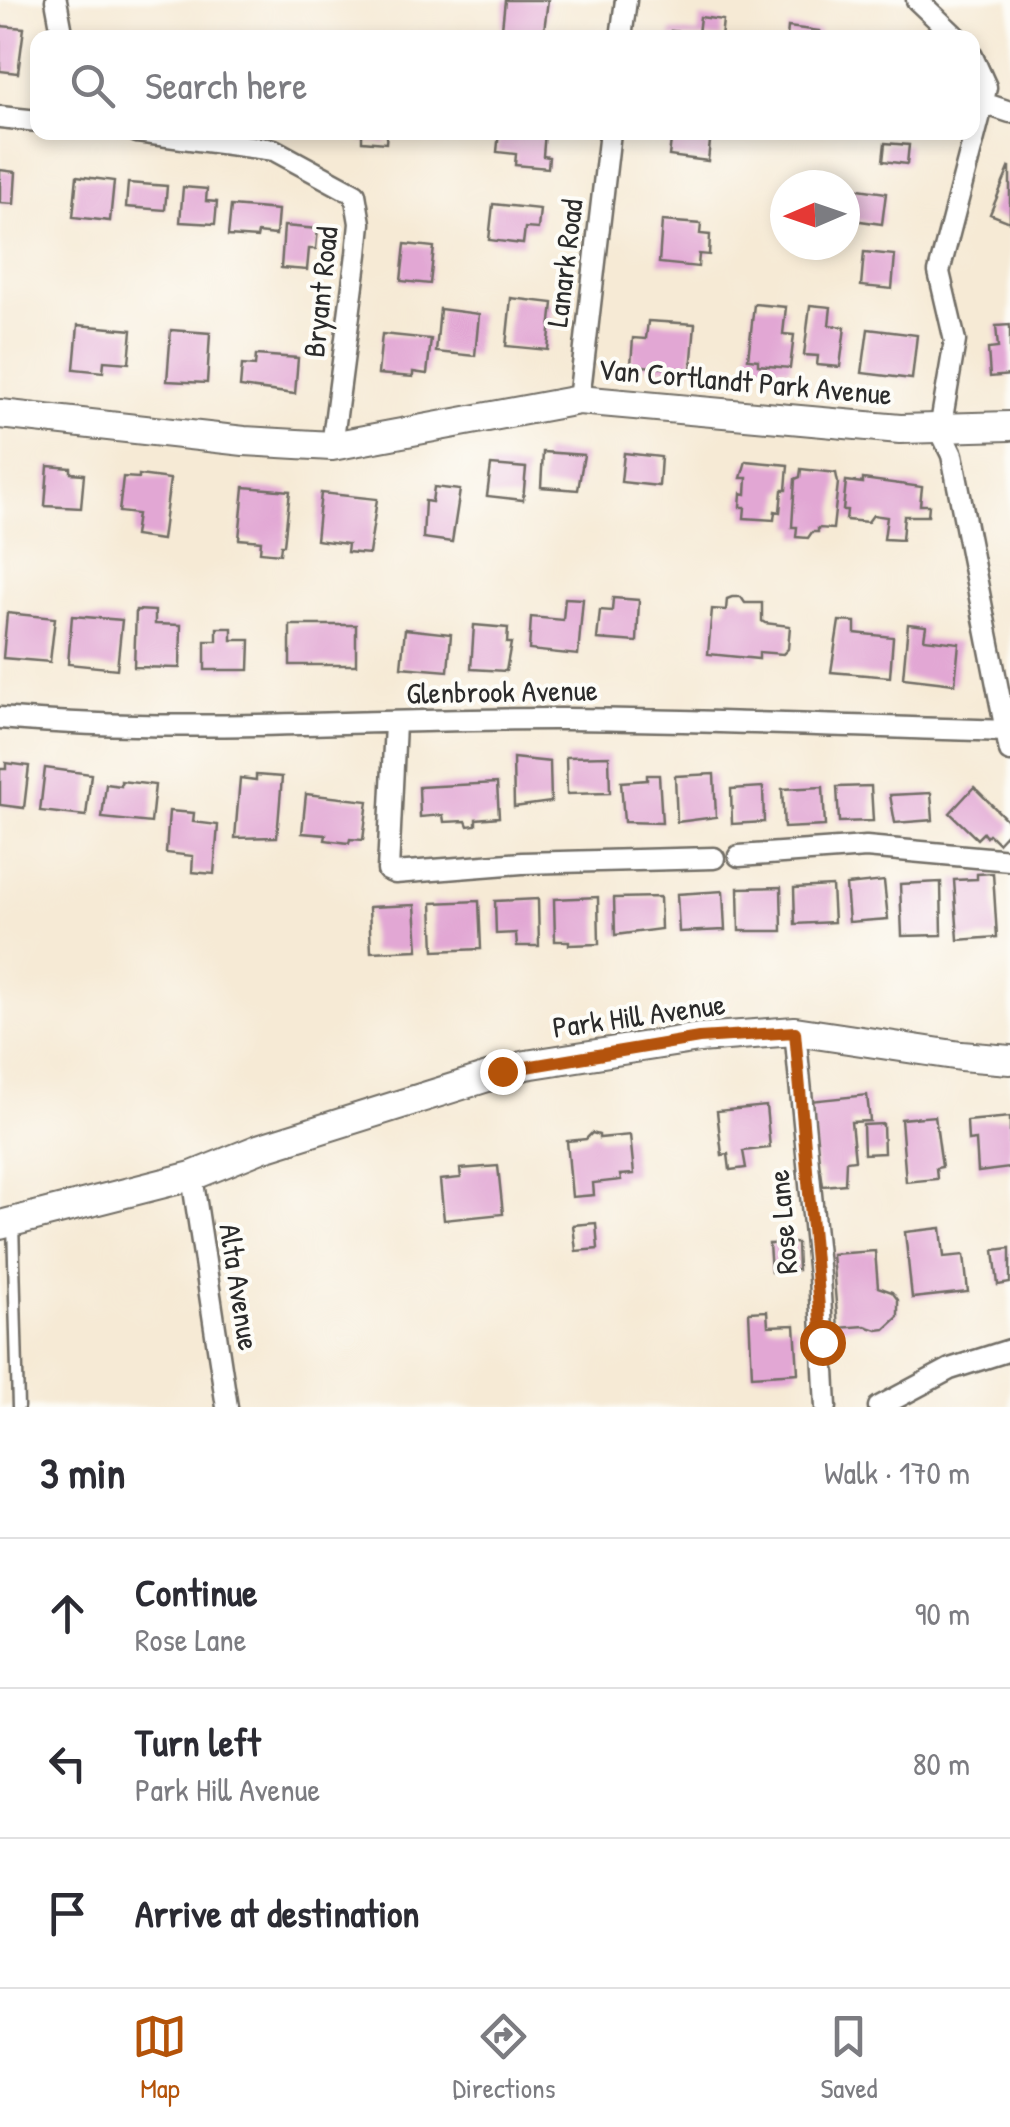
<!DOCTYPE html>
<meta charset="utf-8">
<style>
body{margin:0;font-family:"Patrick Hand",sans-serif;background:#f2f2f3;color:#2b2b33}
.compass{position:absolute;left:770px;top:170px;width:90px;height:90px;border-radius:50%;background:#fff;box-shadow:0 5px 15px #0003;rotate:268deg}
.stop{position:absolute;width:30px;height:30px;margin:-22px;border:8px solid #b45309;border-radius:50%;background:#fff}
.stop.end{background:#b45309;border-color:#fff;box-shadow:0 2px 10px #0008}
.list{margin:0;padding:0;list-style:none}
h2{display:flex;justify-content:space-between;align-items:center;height:130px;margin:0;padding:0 40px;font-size:42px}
h2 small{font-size:32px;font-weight:400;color:#7c7c81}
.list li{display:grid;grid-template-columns:65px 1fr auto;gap:30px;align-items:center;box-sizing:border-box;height:150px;padding:0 40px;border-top:2px solid #e1e1e2}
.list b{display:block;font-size:38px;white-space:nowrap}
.list p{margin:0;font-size:32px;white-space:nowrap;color:#7c7c81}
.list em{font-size:32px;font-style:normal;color:#7c7c81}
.icon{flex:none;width:55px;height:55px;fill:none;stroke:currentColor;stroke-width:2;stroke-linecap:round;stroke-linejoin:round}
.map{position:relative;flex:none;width:1010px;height:1407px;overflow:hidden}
.search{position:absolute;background:#fff;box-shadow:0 5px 15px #0003;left:30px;right:30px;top:30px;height:110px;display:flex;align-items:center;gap:25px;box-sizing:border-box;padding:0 35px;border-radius:20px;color:#7c7c81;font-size:38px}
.sheet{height:580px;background:#fff}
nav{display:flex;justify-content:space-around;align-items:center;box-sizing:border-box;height:140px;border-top:2px solid #e1e1e2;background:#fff;font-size:28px;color:#7c7c81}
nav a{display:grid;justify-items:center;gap:5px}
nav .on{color:#b45309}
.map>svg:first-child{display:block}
.building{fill:#e2a7d4}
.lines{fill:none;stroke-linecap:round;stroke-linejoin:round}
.lane-casing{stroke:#726e66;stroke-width:15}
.street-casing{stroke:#726e66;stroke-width:25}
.secondary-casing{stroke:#726e66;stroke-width:32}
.lane{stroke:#fff;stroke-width:10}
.street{stroke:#fff;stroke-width:20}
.secondary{stroke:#fff;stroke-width:28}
.route{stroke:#b45309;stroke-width:12}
.labels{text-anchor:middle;stroke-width:8;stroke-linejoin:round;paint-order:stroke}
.street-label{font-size:30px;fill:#2b2b2b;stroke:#fdfcf7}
</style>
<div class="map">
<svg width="1010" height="1407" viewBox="0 0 1010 1407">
<rect width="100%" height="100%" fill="#fdfcf7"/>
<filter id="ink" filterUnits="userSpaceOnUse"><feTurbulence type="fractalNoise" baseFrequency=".01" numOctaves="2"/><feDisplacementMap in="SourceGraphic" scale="20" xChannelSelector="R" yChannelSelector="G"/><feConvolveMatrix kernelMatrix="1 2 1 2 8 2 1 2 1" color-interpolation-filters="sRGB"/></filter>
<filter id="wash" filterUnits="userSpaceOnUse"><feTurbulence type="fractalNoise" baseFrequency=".0048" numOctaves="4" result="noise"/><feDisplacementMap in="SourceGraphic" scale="40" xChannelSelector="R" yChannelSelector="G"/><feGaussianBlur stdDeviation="2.25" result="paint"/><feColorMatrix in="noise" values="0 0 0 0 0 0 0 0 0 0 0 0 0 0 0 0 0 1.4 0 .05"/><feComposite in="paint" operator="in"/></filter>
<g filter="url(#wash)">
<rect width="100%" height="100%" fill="#f6ead5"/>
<g id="blocks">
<path class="building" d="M505 0H548L543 38H506L507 28H502Z
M700 17 723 20 721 38H670L671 31 698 34Z
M0 26 24 28 18 73 0 71Z
M788 27 820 31 819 38H787Z
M362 132H387L386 143 362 141Z
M499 132H545L543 156 549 157 548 168 515 165 516 154 497 152Z
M672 132H711L708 161 669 156Z
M885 143 909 145 907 164 883 161Z
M1010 166V222L990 214Z
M0 170 16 172 14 204 0 203Z
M77 176 114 181 110 221 73 217Z
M128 183 167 186 165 210 126 207Z
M183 187 207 189 206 201 217 202 215 224 180 222Z
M845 187 886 193 882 224 853 220 852 226 845 225Z
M493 204 540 209 538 229 525 228 523 244 489 240Z
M231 206 278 210 276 235 258 233 257 238 228 236Z
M662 221 701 224 700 234 710 235 709 255 699 254 698 267 659 263Z
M284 226 318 229 316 249H309L307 270 281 268Z
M405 244 434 247 430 284 401 281Z
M864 252 895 255 892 289 861 286Z
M511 298 553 303 548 350 506 346Z
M754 304 786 307 783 334 794 335 790 368 758 365V360L748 359Z
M810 305 831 307 829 325 845 327 840 367 817 365 818 356 804 355Z
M440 309 479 314 475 356 436 352Z
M648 321 695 324 691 370 631 365 633 338 646 339Z
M78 325 132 330 129 363 104 361 103 372 74 369Z
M1010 325V375L990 377 988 349 998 348 996 326Z
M868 329 917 335 912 379 862 373Z
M171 330 210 333 207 383 167 381Z
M382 334 431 339 427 374 413 372V377L378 374Z
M256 355 298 358 295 394 240 387 242 365 255 366Z
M543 452 584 455 578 490 541 487Z
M624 453 661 457 659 486 621 482Z
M746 461 788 465 786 490H782L780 512 775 511 774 520 744 518 745 507H740L741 493 746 494 747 478H741Z
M491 465 526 468 523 500 487 496Z
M48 466 71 468V473L84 474 81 508 45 506Z
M801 469 836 473 838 483 833 529 818 528V532H812L808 538 796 537 797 527H792L795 479 800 477Z
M139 475 170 479 162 540 134 536 137 514 119 512 123 477 139 478Z
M863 479 922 487 920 505H929L928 516H904L902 540 884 539 887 517 873 515 868 522 846 520 847 510H843L846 481 863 483Z
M244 487 290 491 284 545H281L280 554 260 552 261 541 239 539Z
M434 487 460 490 452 542 423 538 425 501 432 502Z
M321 493 377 499 369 554 347 552 348 544 316 540Z
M732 597H741L745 603H762V621L765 623 790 626 788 649 783 654 759 652V659L708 654 712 609 726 610 727 599Z
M565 598 583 599 578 655 529 650 531 617 563 620Z
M613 598 639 600 637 642 597 639 600 610 612 611Z
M136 610 155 611V624L181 625 180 668 134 667Z
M7 613 55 618 50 662 3 658Z
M72 616 122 620 117 669 68 664Z
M839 621 855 622V633L893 637 890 677 831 672Z
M908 624 926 626 924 639 959 643 955 684 903 678Z
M290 625H356V665H290Z
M474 625 508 628 507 643H511L506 671 471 669Z
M217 628H232V640H250L249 670H205V641H217Z
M405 629 451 634 448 671 401 667Z
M609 756 610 793 567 794 566 757Z
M513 758 550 762 551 802 514 807Z
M6 763 29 766 24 808 0 805V769H6Z
M45 768 91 774 86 816 40 811Z
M714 774 716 817 677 822 675 776Z
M256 775 282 777 277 837 235 838 240 778 256 780Z
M647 775H659L662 823 624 822 621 782 647 780Z
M121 781 155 785 151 823 102 818 106 784 121 786Z
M497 783 499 817 476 819V825L468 826 466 821 444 822 443 815 420 817 419 787Z
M871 786 873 821 839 822 837 787Z
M763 787 764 822 732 824 731 789Z
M823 787 825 826 784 828 782 789Z
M974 787 1010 823V830L998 843 989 834 986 837 983 833 977 839 950 813Z
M931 793 933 820 895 823 890 795Z
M306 794 368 801 363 840 350 839 349 843 325 840 326 835 302 833Z
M169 811 194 813 193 822 218 825 214 874 192 872 193 856 166 853Z
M993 873 997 937 958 940 954 880 977 879V874Z
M884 881 888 919 849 922 846 885Z
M941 882 942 935 902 936 900 884Z
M832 886 834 922 795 924 794 888Z
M781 887 782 931H739L738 888Z
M723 891 725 930 679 932 677 894Z
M598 897 599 944 569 945V941H555L554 899Z
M660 897 661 929 615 935 614 898Z
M538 899 539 946H517L516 933 496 934 495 901Z
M479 901 481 949 434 951 432 903Z
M415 905 418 950 371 952 369 907Z
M867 1095 870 1121 851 1122 855 1160 846 1161 845 1184 823 1186 821 1171 816 1172 809 1101Z
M766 1106 770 1148 743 1151 746 1168 730 1170 728 1154 722 1155 717 1111Z
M935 1116 942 1167 936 1168 937 1179 906 1182 901 1119Z
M1010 1117V1168L978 1172 976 1140 968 1141 967 1121Z
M883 1124 884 1153 864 1154 863 1125Z
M592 1133 599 1135V1138L630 1135 634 1174 620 1175 621 1180 593 1183 594 1195 572 1197 567 1141 586 1139Z
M498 1166 503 1214 444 1220 440 1180 461 1178 460 1169Z
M596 1223 598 1249 576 1251 573 1225Z
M941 1228 944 1257 964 1255 968 1292 912 1298 905 1232Z
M797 1243 798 1270 771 1272 769 1244Z
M1010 1248V1283L998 1285 994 1250Z
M875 1251 878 1287 892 1292 898 1300V1317L885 1329 877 1330 865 1326 838 1328 832 1254Z
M767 1311 768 1326 795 1325 798 1373 752 1376 749 1312Z"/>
</g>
</g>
<g filter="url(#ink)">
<use href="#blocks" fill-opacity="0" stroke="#726e66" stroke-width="2.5"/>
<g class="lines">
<g class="lane-casing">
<path id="lane" d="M13 1223 18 1407"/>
</g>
<g class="street-casing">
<path id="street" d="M56 0 63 38
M917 0 957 38
M621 38 626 0
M972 56 986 87 983 103 939 272 955 341 940 430 952 455 1010 751
M983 103 1010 112
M0 117 38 121
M137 132 274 150 355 194 360 223 357 254 332 446
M579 400 610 132
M0 718C189 735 378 718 566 719 712 720 859 727 1005 731
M395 724 388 870 395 873 522 863 714 858
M739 856 866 847 1010 860
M795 1031 819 1276 826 1407
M192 1176 227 1407
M879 1407 950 1369 1010 1350"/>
</g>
<g class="secondary-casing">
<path id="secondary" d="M0 414 244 441 332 446 579 400 900 429 1010 426
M0 1225 192 1176 261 1148 526 1065 699 1038 795 1031 961 1056 1010 1060"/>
</g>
<use href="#lane" class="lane"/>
<use href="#street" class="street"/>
<use href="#secondary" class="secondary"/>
</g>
</g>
<g class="lines" filter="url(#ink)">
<path class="route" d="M502 1071 699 1038 795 1032 822 1342"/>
</g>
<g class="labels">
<g class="street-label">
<text transform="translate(565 263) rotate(-83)" y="10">Lanark Road</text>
<text transform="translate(321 292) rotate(-84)" y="10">Bryant Road</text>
<text transform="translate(745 382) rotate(5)" y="10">Van Cortlandt Park Avenue</text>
<text transform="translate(502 692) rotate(-1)" y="10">Glenbrook Avenue</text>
<text transform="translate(639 1016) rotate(-8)" y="10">Park Hill Avenue</text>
<text transform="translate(783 1222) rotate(-95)" y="10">Rose Lane</text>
<text transform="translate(239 1287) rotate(81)" y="10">Alta Avenue</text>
</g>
</g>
</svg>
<svg class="compass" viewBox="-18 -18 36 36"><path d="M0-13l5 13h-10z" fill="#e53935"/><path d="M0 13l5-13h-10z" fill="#7c7c81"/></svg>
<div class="stop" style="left:822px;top:1342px"></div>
<div class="stop end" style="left:502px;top:1071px"></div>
<div class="search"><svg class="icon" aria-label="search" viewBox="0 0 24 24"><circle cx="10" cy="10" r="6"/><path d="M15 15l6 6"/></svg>Search here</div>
</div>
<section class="sheet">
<h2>3 min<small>Walk · 170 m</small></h2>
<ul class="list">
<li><svg class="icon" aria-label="ahead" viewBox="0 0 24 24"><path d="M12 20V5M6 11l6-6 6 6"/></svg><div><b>Continue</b><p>Rose Lane</p></div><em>90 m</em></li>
<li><svg class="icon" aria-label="left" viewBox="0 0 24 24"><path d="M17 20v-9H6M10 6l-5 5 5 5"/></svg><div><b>Turn left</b><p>Park Hill Avenue</p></div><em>80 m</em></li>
<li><svg class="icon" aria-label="arrive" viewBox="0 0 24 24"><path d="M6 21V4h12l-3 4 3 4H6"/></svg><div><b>Arrive at destination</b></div></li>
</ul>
</section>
<nav>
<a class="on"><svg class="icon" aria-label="map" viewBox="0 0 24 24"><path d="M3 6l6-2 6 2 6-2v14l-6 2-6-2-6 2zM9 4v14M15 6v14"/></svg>Map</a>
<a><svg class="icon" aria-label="directions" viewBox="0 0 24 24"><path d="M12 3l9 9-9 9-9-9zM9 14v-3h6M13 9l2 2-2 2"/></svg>Directions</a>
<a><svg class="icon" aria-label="saved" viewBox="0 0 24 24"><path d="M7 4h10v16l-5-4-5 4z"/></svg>Saved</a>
</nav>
